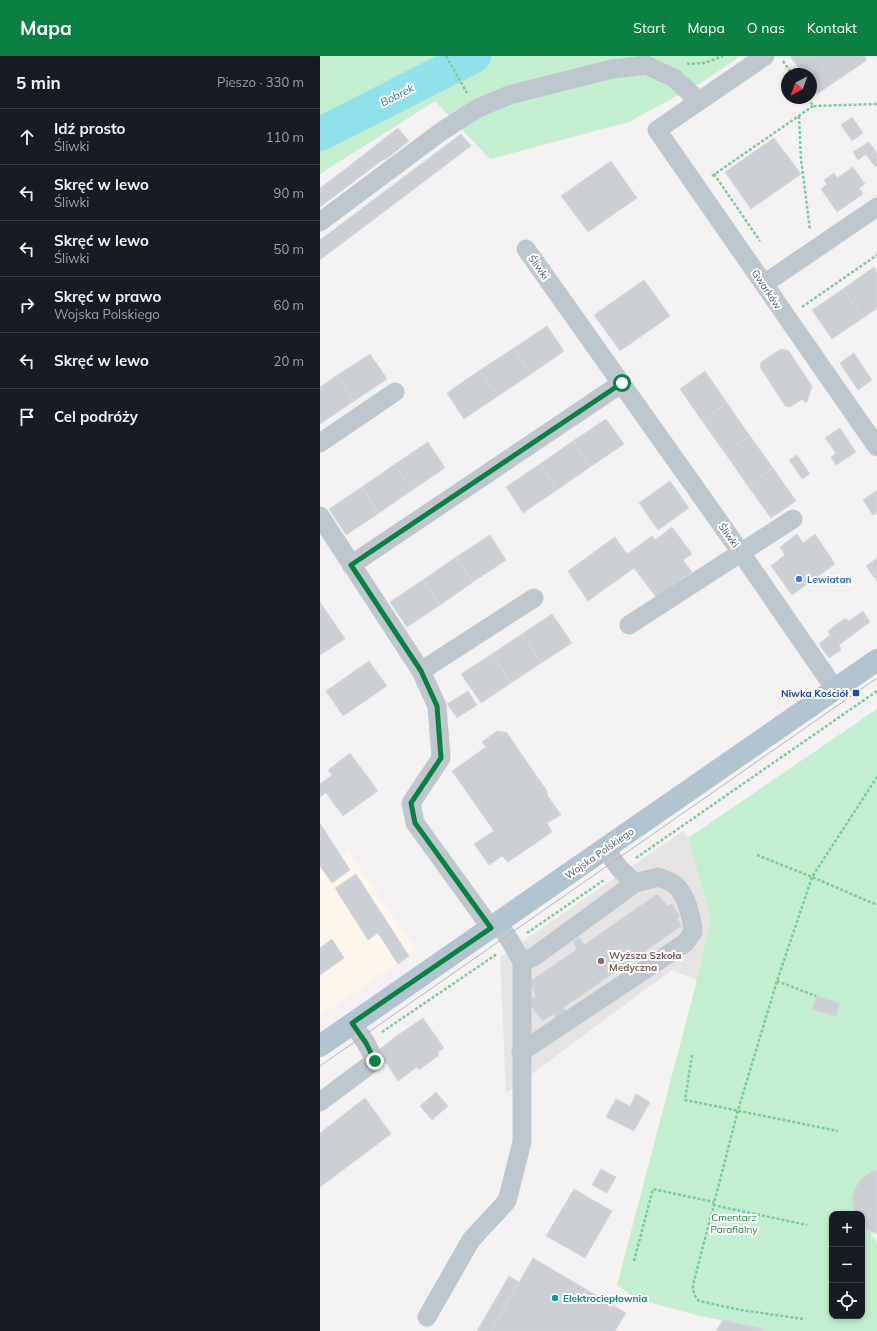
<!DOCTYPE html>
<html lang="pl">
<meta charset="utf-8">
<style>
body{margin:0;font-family:Mulish,sans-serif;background:#242831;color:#f1f3f6}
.controls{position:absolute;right:12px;bottom:12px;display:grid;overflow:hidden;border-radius:8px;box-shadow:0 2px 6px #0003}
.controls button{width:36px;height:36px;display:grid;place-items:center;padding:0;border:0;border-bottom:1px solid #363941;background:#171b24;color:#f1f3f6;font:20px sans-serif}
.compass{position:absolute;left:461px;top:12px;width:36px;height:36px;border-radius:50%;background:#171b24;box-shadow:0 2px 6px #0003;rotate:221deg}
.stop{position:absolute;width:12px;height:12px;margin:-9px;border:3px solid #0b8043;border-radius:50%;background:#fff}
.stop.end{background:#0b8043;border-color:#fff;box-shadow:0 1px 4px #0008}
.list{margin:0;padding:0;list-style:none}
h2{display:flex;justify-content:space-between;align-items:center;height:52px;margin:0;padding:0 16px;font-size:17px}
h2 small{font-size:13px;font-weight:400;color:#9ea1a6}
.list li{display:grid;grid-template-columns:26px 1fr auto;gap:12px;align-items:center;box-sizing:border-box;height:56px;padding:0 16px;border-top:1px solid #363941}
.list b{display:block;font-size:15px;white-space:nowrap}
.list p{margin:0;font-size:13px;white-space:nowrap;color:#9ea1a6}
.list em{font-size:13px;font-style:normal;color:#9ea1a6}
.icon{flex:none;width:22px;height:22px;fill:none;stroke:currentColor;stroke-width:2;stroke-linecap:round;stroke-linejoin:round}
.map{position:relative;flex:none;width:557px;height:1275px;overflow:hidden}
header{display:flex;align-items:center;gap:24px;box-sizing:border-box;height:56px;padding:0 20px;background:#0b8043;color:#fff}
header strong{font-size:19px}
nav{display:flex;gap:22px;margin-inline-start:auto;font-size:14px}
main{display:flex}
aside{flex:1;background:#171b24}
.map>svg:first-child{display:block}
.commercial{fill:#fcf6ed}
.education{fill:#e5e3e3}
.green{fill:#c3eecf}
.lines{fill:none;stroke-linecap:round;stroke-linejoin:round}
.river{stroke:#91e1ea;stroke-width:34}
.building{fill:#cccfd3;stroke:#d6d8dc}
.path{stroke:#7bcc9c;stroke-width:2.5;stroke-dasharray:3 2;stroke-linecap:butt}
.minor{stroke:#bec7cd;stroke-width:19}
.major{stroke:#b2c4cf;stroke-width:22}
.tram{stroke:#b4b7bb;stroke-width:1}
.route{stroke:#0b8043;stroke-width:5}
.shop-dot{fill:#3f7fe0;stroke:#fff;stroke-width:1.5}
.transit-dot{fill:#1a4fb4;stroke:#fff;stroke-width:1.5}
.education-dot{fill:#8d6e63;stroke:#fff;stroke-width:1.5}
.culture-dot{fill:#0f9aa8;stroke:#fff;stroke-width:1.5}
.labels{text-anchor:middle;stroke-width:4;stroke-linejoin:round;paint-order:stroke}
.street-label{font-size:10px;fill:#4a575e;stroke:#fff}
.shop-label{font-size:10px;font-weight:bold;fill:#366cbe;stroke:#fff;text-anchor:start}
.transit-label{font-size:10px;font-weight:bold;fill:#164399;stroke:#fff;text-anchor:end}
.education-label{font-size:10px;font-weight:bold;fill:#785e54;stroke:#fff;text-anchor:start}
.park-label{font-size:10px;fill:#1b7f42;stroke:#fff}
.culture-label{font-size:10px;font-weight:bold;fill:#0d838f;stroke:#fff;text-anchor:start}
.water-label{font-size:11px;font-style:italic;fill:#127f8b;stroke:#fff}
</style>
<header>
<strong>Mapa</strong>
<nav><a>Start</a><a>Mapa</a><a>O nas</a><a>Kontakt</a></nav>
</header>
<main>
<aside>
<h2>5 min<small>Pieszo · 330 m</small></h2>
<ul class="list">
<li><svg class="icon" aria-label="ahead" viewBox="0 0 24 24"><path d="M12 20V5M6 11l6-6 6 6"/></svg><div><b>Idź prosto</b><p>Śliwki</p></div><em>110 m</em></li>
<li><svg class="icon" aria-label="left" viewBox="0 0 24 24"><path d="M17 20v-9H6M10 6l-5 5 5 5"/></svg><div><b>Skręć w lewo</b><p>Śliwki</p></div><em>90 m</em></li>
<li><svg class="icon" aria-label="left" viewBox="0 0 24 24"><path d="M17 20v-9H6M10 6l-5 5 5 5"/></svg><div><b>Skręć w lewo</b><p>Śliwki</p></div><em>50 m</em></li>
<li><svg class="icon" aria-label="right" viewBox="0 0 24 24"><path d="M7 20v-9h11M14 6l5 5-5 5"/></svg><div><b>Skręć w prawo</b><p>Wojska Polskiego</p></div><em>60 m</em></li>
<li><svg class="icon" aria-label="left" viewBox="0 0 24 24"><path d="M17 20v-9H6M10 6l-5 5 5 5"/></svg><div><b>Skręć w lewo</b></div><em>20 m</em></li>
<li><svg class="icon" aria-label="arrive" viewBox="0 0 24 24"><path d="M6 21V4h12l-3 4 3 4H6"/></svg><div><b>Cel podróży</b></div></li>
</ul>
</aside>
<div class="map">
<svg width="557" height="1275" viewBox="0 0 557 1275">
<rect width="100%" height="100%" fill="#f4f1f2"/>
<path class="commercial" d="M28 795 97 894 0 960V814Z"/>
<path class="education" d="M363 775 368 782 391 863 377 924 352 914 186 1037 180 901Z"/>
<path class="green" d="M0 0H421L384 25 309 66 170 103 115 45 0 118Z
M557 653V1114L532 1144 535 1158H512V1260H542V1169L550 1175 557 1187V1275H442L443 1273 376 1259 317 1243 297 1229 377 924 391 863 368 782Z"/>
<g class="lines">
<path class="river" d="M0 78 154 0"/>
</g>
<path class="building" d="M472 0H544L547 4 497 38 491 29V18H483L471 1Z
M532 61 543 77 532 85 521 69Z
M78 72 89 85 65 104V102L0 151V132L24 114Z
M141 78 151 90 0 204V184Z
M454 82 481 118 431 153 405 116Z
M549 86 557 98V109L555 111 541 91Z
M541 91 546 98 538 104 533 96Z
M291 105 317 142 268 176 241 140Z
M533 111 545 128 539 132 543 138 517 156 501 133 507 128 504 124 514 117 517 122Z
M554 211 557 216V252L543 262 523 233Z
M324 224 350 260 300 295 274 259Z
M523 233 543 262 512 283 492 254Z
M227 270 244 295 211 318 194 292Z
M194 292 211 318 178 340 160 314Z
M461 293 469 295 492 330 487 346 485 347 483 343 470 351 465 350 440 311 441 306Z
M534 297 552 324 538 334 520 307Z
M50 298 67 323 34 345 16 320Z
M160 314 178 340 144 363 127 337Z
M385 315 407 347 382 365 360 333Z
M16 320 34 345 0 368V331Z
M407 347 430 380 405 397 382 365Z
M286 363 304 388 270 411 253 385Z
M520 372 536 396 516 409 511 401 516 397 505 382Z
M430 380 453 412 428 430 405 397Z
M253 385 270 411 237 434 220 408Z
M108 386 125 412 92 434 75 408Z
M477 399 490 418 482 423 469 404Z
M75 408 92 434 59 457 42 431Z
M220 408 237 434 203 457 186 431Z
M453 412 476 445 451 462 428 430Z
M350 425 369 452 338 474 319 447Z
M42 431 59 457 26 479 9 453Z
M557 434V456L553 459 543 444Z
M352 471 372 498 363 504 372 516 336 541 314 512 268 545 248 515 295 481 307 498 332 480 335 484Z
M477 478 483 487 495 478 515 508 472 539 451 510 465 499 460 491Z
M170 479 186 504 153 526 136 501Z
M136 501 153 526 120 549 103 524Z
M557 502V525L546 510Z
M103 524 120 549 87 571 70 546Z
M0 546 25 583 0 599Z
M543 555 550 566 519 589 521 594 509 602 499 588 510 579 508 575 525 562 529 565Z
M232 558 252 587 221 607 202 578Z
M202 578 221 607 191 627 172 598Z
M172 598 191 627 161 647 141 618Z
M49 605 67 630 23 660 6 635Z
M148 635 157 649 137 662 127 648Z
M177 675 187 677 227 735V739L241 759 227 767 232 776 188 806 182 800 169 809 154 788 174 775 132 715 166 691 162 686Z
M30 697 58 735 23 760 6 737 0 741V728L12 719 8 714Z
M0 767 30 814 12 827 0 810Z
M36 818 69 869 48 884 15 832Z
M337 838 348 850 352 848 360 860 357 862 361 869 360 871 243 952 246 955 236 962 233 958 222 965 208 945 216 940 208 927 257 893 253 886 259 881 264 889Z
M69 869 89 900 78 908 58 877Z
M12 883 24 902 0 919V892Z
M496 940 520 947 516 960 492 954Z
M103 962 124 992 118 996 119 999 99 1014 97 1011 78 1025 58 994 72 984V983Z
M116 1036 128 1050 112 1064 100 1050Z
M316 1038 330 1046 314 1075 286 1061 296 1043 310 1050Z
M45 1042 71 1078 0 1131V1077Z
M281 1113 296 1121 287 1137 272 1129Z
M557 1114V1178L550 1175 542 1169V1158H535L532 1144 535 1132 542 1122 552 1115Z
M254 1133 292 1155 265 1202 226 1180Z
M213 1202 306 1257 295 1275H171Z
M189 1220 199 1226 171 1275H157Z
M403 1264 443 1273 442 1275H396Z"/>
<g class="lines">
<path class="path" d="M126 0 147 37
M463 5 472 18
M367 8 384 7 403 0
M488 42 493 50 557 48
M479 60 481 103 490 174
M394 118 440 185
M392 120 493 50
M482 251 557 199
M437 799 492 821 557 849
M316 802 557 635
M207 877 284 824
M457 925 496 940
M62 976 177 898
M372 999 365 1044 518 1075
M393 1149 487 1169
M314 1205 333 1133 394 1146
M483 1263 421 1254 379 1245C374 1240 373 1236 373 1229L418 1054 457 925 492 821 557 721"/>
<path class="minor" d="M445 0 337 74 557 391
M0 166 122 75 158 52 189 39 292 13 326 9 354 22 379 45
M206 193 408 478 515 633
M444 228 557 151
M0 387 75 336
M0 460 101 615 117 650 121 702 91 747 95 767 171 872
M31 509 302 327
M309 569 473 463
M101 615 214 542
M285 793 300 813 315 827
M201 996 365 887 373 876C372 862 367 839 355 829 351 825 343 823 338 821L315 827 215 900 202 906
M0 1046 55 1005 46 987 32 967
M107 1261 151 1184 187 1145 202 1086V906L192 888 178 867"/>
<path class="major" d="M0 990 557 604"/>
<path class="tram" d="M0 1010 557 622"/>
</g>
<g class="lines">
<path class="route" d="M55 1005 46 987 32 967 171 872 95 767 91 747 121 702 117 650 101 615 31 509 302 327"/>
</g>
<circle class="shop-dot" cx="479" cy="523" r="4"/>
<rect class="transit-dot" x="532" y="633" width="8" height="8" rx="2"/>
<circle class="education-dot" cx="281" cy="905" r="4"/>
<circle class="culture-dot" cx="235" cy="1242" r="4"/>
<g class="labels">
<g class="street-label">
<text transform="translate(219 211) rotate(54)" y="4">Śliwki</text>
<text transform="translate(447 233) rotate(56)" y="4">Gwarków</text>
<text transform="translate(409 479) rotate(55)" y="4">Śliwki</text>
<text transform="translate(279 797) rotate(-35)" y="4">Wojska Polskiego</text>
</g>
<g class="shop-label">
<text x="487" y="527">Lewiatan</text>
</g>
<g class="transit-label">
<text x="528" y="641">Niwka Kościół</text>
</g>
<g class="education-label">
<text x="289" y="903">Wyższa Szkoła<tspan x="289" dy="12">Medyczna</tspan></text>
</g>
<g class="park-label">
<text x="414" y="1165">Cmentarz<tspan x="414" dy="12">Parafialny</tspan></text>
</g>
<g class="culture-label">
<text x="243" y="1246">Elektrociepłownia</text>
</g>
<g class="water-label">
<text transform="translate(77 39) rotate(-27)" y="4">Bobrek</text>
</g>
</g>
</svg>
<div class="controls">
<button>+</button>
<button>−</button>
<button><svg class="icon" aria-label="locate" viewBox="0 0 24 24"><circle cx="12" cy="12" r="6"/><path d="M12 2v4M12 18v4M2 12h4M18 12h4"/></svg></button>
</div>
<svg class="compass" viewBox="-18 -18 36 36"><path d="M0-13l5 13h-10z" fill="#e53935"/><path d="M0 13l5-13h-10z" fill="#9ea1a6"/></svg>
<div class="stop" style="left:302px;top:327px"></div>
<div class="stop end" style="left:55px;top:1005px"></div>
</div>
</main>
